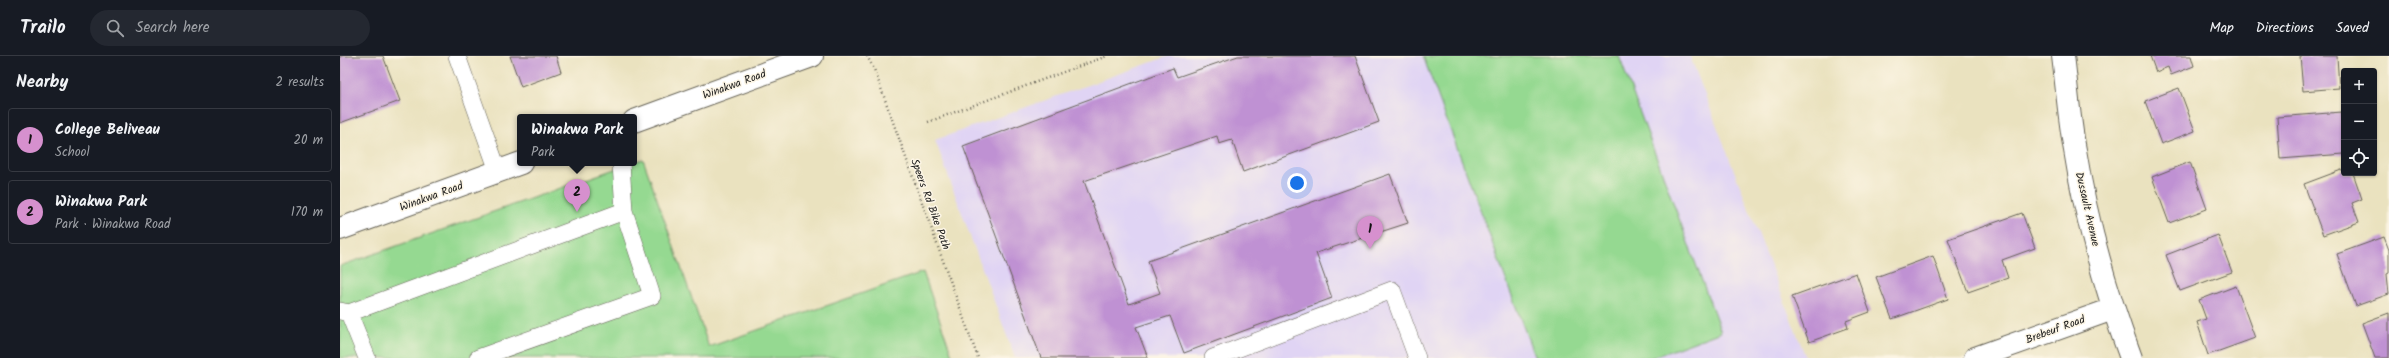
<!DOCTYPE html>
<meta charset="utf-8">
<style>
body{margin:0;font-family:Kalam,sans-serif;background:#242831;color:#f1f3f6}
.controls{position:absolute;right:12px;top:12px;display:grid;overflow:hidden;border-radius:4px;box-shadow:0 1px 3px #0004}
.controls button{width:36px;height:36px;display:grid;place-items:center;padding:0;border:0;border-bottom:1px solid #363941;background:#171b24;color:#f1f3f6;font:20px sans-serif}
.you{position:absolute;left:957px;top:127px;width:14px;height:14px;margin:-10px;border:3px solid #fff;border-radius:50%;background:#1a73e8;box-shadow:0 0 0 6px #1a73e833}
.badge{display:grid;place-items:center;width:26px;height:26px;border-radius:50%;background:#d690ce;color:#111;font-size:13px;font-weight:700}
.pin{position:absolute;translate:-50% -33px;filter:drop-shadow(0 1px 2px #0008)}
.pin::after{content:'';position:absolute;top:21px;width:14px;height:12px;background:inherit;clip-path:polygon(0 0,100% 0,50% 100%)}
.popup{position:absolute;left:177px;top:58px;width:120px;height:52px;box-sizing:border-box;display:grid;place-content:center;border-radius:4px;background:#171b24;filter:drop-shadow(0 1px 3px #0005);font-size:13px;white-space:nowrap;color:#9ea1a6}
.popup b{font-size:15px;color:#f1f3f6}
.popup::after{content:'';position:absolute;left:50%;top:100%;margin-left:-8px;border:8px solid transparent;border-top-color:#171b24}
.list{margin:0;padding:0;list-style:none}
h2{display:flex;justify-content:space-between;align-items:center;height:52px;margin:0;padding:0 16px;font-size:17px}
h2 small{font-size:13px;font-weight:400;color:#9ea1a6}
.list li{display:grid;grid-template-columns:26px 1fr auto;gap:12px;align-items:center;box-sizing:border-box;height:64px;margin:0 8px 8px;padding:0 8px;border:1px solid #363941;border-radius:4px}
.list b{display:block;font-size:15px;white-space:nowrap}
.list p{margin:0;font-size:13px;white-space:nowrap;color:#9ea1a6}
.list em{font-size:13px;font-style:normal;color:#9ea1a6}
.icon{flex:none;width:22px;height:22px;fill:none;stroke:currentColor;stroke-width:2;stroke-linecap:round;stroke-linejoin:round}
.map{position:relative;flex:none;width:2049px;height:302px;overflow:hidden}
header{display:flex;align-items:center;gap:24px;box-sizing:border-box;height:56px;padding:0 20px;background:#171b24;border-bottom:1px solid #363941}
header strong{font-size:19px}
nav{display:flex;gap:22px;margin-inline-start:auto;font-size:14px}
.search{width:280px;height:36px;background:#242831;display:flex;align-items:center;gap:10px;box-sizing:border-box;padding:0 14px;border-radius:22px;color:#9ea1a6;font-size:15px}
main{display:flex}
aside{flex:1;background:#171b24}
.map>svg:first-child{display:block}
.built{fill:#e0d4f4}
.green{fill:#95d991;stroke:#587a56}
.building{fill:#bf91d3}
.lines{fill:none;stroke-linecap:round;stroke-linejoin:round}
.service-casing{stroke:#646155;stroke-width:18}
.minor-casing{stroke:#646155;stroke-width:24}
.path{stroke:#646155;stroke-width:2.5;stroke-dasharray:1 3;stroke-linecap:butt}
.service{stroke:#fff;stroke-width:17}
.minor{stroke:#fff;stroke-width:22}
.labels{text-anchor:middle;stroke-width:3;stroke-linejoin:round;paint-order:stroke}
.street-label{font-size:11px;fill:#1c1c1c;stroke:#fcf5e5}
</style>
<header>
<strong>Trailo</strong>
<div class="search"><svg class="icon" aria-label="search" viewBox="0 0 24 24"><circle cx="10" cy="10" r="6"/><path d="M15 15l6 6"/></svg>Search here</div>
<nav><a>Map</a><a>Directions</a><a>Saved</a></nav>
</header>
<main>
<aside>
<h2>Nearby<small>2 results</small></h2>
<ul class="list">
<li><span class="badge">1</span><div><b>College Beliveau</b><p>School</p></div><em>20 m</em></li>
<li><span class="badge">2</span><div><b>Winakwa Park</b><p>Park · Winakwa Road</p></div><em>170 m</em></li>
</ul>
</aside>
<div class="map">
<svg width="2049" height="302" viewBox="0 0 2049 302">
<rect width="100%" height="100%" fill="#fcf5e5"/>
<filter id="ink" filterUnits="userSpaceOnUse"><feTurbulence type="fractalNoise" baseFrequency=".025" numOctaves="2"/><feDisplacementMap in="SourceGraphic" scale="8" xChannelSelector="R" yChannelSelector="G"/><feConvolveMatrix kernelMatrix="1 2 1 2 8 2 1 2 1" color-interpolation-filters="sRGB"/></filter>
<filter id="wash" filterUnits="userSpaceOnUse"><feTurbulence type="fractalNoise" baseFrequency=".012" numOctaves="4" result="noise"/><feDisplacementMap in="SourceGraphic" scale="16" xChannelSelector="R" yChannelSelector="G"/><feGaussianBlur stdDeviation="0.9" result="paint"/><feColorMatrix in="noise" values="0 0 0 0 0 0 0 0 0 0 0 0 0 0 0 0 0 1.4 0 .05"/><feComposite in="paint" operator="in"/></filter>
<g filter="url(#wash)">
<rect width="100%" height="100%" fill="#eae2bf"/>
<path class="built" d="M829 0H1350L1466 302H675L595 84Z"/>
<path class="green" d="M1083 0H1279L1381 276 1311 302H1195Z
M303 103 369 291 583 216 613 302H0V210Z"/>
<g id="blocks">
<path class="building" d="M0 0H43L60 45 0 67Z
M170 0H216L221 16 181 31Z
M898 0H1015L1039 66 903 116 892 84 879 88 877 80 744 125 789 248 820 237 808 205 1050 118 1068 167 976 197 992 242 844 297 830 260 796 271 808 302H701L623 90 833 12 837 21Z
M1810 0H1851L1854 10 1831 19 1828 11 1816 16Z
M1960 0H1997L1999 32 1963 35Z
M1839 32 1855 75 1821 88 1805 45Z
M2002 56 2004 98 1940 103 1937 61Z
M1850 106 1867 153 1829 167 1812 121Z
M2004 113V117H2013L2022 143 2012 147 2019 166 1983 179 1964 128Z
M1682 157 1695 192 1662 204 1668 222 1628 236 1608 183Z
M1878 179 1892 216 1840 235 1826 199Z
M2044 181 2049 194V217L2047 218 2049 238 2016 250 1997 198Z
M1593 200 1608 243 1552 263 1536 221Z
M1516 217 1530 256 1506 265 1508 272 1469 286 1452 240Z
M1896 230 1915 282 1868 299 1857 266 1866 263 1859 244Z
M2049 257V302H2035L2022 267Z"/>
</g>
</g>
<g filter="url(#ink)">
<use href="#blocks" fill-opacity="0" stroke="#646155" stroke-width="1"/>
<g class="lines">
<g class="service-casing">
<path id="service" d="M117 0 158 115
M281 107 284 155
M0 255 9 257 284 155 312 240 138 302
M9 257 27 302
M873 302 1052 234 1077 302"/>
</g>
<g class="minor-casing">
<path id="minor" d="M1723 0C1727 31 1729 63 1735 94 1746 164 1766 235 1791 302
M294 65 472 0
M0 173 181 107
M1635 302 1773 253"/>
</g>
<path class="path" d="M527 0 534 13 638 302
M588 66 767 0"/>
<use href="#service" class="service"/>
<use href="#minor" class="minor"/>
</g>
</g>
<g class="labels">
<g class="street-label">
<text transform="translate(394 28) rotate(-20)" y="4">Winakwa Road</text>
<text transform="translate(91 140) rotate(-20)" y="4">Winakwa Road</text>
<text transform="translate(591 148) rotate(70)" y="4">Speers Rd Bike Path</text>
<text transform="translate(1748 153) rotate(77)" y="4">Dussault Avenue</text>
<text transform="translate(1715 273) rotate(-20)" y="4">Brebeuf Road</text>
</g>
</g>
</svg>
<div class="controls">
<button>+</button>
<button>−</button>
<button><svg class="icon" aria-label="locate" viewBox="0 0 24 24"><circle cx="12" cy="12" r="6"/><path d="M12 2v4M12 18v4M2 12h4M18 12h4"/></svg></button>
</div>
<div class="you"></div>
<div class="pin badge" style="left:1030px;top:193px">1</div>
<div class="pin badge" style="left:237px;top:156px">2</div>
<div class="popup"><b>Winakwa Park</b>Park</div>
</div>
</main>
